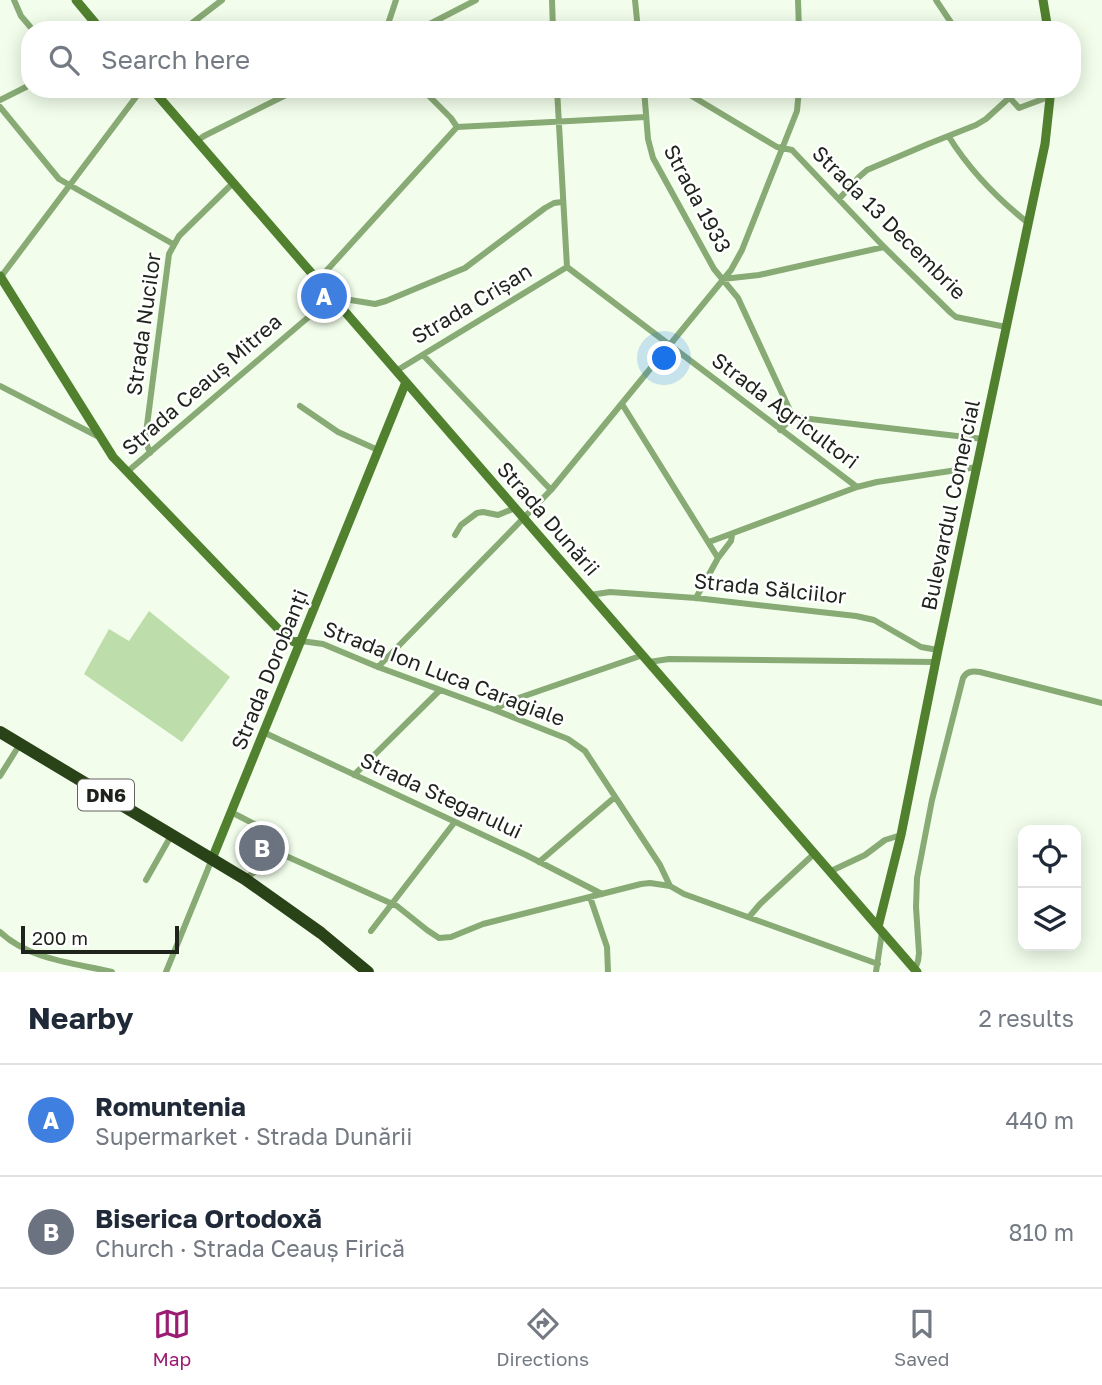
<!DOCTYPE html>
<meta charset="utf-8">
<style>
body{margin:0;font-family:"Golos Text",sans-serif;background:#f6f6f7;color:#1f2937}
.controls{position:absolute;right:21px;bottom:21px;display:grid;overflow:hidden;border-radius:14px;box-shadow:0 4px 18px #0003}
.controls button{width:63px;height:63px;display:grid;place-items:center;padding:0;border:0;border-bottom:2px solid #e0e1e3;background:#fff;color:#1f2937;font:35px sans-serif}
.scale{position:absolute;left:21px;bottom:18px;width:158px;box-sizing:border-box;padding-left:7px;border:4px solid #1e231b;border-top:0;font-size:19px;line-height:24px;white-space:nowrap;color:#1e231b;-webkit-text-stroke:5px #fff;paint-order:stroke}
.you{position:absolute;left:665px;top:359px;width:24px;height:24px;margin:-18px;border:5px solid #fff;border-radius:50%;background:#1a73e8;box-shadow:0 0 0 10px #1a73e833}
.badge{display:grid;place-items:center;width:46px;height:46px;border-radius:50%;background:#9b1d73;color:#fff;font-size:23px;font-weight:700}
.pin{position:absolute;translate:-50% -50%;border:4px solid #fff;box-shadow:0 2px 7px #0006}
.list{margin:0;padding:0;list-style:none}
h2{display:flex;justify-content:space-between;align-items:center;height:91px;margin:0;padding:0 28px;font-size:30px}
h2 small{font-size:23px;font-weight:400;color:#747a83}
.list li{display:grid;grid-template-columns:46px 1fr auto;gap:21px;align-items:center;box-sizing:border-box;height:112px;padding:0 28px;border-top:2px solid #e0e1e3}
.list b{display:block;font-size:26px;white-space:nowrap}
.list p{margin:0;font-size:23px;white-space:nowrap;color:#747a83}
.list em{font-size:23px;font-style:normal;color:#747a83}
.icon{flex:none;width:38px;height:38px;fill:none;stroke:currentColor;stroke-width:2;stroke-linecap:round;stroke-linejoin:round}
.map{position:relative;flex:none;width:1102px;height:972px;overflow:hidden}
.search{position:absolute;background:#fff;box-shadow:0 4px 18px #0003;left:21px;right:21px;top:21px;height:77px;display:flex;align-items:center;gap:18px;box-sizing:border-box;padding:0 24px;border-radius:28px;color:#747a83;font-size:26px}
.sheet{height:315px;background:#fff}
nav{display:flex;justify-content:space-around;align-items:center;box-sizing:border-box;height:98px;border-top:2px solid #e0e1e3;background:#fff;font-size:19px;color:#747a83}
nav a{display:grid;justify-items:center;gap:4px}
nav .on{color:#9b1d73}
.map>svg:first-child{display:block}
.green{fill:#bdddab}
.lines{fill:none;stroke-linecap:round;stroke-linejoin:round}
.street{stroke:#88aa75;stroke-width:6}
.secondary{stroke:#51812f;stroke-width:9}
.highway{stroke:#294218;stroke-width:12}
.labels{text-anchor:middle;stroke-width:5;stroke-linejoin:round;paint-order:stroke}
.shield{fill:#fff;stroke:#62655f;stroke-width:2}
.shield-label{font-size:19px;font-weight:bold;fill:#1e231b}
.street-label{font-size:21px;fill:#1e231b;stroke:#fff}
</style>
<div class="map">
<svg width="1102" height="972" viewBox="0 0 1102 972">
<rect width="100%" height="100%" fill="#f2feeb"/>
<path class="green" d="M149 611 230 677 182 742 84 674 109 629 129 641Z"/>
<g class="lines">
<path class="street" d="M14 0 21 16 33 30
M552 0 553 30
M635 0 638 30
M798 0 799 30
M936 0 956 30
M183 30 222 0
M386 30 396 0
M418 30 476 0
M422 89 451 118 457 127
M557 89 567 267 857 487
M644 89 648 139 653 158 714 269 738 298 793 417 983 439
M680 89 777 147 792 150 884 247 951 313 956 317 1006 327
M1002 89 1019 108 1051 96
M0 100 30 85
M0 107 59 179 173 244
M457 127 646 117
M949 137C969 169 998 199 1028 223
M197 141 204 136 298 89
M839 199 859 177 867 170 928 144 976 125 986 119 1009 98
M0 278 142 89
M723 279 759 275 884 247
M318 280 457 127
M423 355 551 490
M396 371 567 267
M0 386 101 438
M622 404 718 558
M300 406 338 432 378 450
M780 430 793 417
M150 453 147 445 146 433 169 254 179 236 233 183
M127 472 332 297 375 304 386 301 465 268 545 208 554 203 562 202
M455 535 461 525 477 513 483 512 498 515 515 508
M709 542 857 487 877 482 977 467
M590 595 610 592 696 598 856 616 874 620 921 647 938 650
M696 598 718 558 731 541 732 535
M301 641 323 644 378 667 495 710 568 739 585 751 660 865 670 886 684 894 878 964
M649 662 669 659 936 662
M378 667 551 490 731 270 742 250 797 111 799 89
M495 710 507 702 643 655
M263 732 526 855 602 894
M354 775 440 690
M0 776 20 744
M231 812 262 828 286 856 397 906 427 930 439 938 451 937 483 924 641 884 650 883 670 886
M539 862 615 797
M831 871 865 855 885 840 901 835
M245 879 281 852
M146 880 172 834
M590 897 607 947 608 972
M749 917 760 904 815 853
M371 931 454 823
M0 932C29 960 75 963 112 972
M166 972 212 859
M876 972 882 932
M914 972 918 961 919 953 916 907 917 878 932 800 963 678C967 671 972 671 980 672L1102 703"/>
<path class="secondary" d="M76 0 101 30
M1043 0 1048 30
M152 89 917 972
M0 276 113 457 286 637 294 642 301 641
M212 859 406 382
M878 927 901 835 938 650 1045 144 1051 89"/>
<path class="highway" d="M0 732 245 879 321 933 368 972"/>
</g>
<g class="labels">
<rect class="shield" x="78" y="779.5" width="56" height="31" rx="5"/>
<g class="shield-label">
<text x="106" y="802">DN6</text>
</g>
<g class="street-label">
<text transform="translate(697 199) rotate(62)" y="7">Strada 1933</text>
<text transform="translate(889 223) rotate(45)" y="7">Strada 13 Decembrie</text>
<text transform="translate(472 304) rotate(-31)" y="7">Strada Crișan</text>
<text transform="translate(144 324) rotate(-82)" y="7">Strada Nucilor</text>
<text transform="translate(202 385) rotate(-41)" y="7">Strada Ceauș Mitrea</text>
<text transform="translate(785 411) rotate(37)" y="7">Strada Agricultori</text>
<text transform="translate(951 505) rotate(-78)" y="7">Bulevardul Comercial</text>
<text transform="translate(548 519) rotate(49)" y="7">Strada Dunării</text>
<text transform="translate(770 589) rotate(6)" y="7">Strada Sălciilor</text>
<text transform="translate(270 670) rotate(-68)" y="7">Strada Dorobanți</text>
<text transform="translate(444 674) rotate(21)" y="7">Strada Ion Luca Caragiale</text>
<text transform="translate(441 796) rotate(25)" y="7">Strada Stegarului</text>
</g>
</g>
</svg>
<div class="controls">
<button><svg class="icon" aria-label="locate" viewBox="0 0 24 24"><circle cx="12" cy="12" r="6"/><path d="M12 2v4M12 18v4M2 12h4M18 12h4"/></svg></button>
<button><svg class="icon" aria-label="layers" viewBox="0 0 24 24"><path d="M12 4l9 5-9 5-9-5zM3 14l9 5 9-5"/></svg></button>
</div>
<div class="scale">200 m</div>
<div class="you"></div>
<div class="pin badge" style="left:324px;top:296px;background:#3f7fe0">A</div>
<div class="pin badge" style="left:262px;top:848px;background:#6b7280">B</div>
<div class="search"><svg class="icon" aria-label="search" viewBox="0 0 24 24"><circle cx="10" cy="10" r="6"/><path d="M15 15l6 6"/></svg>Search here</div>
</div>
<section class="sheet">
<h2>Nearby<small>2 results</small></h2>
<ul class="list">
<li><span class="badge" style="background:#3f7fe0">A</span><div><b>Romuntenia</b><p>Supermarket · Strada Dunării</p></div><em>440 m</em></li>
<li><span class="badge" style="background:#6b7280">B</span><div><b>Biserica Ortodoxă</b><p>Church · Strada Ceauș Firică</p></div><em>810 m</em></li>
</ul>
</section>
<nav>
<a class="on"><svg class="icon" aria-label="map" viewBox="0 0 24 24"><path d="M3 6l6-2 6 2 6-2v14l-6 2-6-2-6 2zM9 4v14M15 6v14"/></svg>Map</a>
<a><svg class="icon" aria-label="directions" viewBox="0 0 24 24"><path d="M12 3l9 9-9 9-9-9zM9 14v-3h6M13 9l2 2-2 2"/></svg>Directions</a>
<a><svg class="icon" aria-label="saved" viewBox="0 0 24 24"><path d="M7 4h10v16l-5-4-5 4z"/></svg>Saved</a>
</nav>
